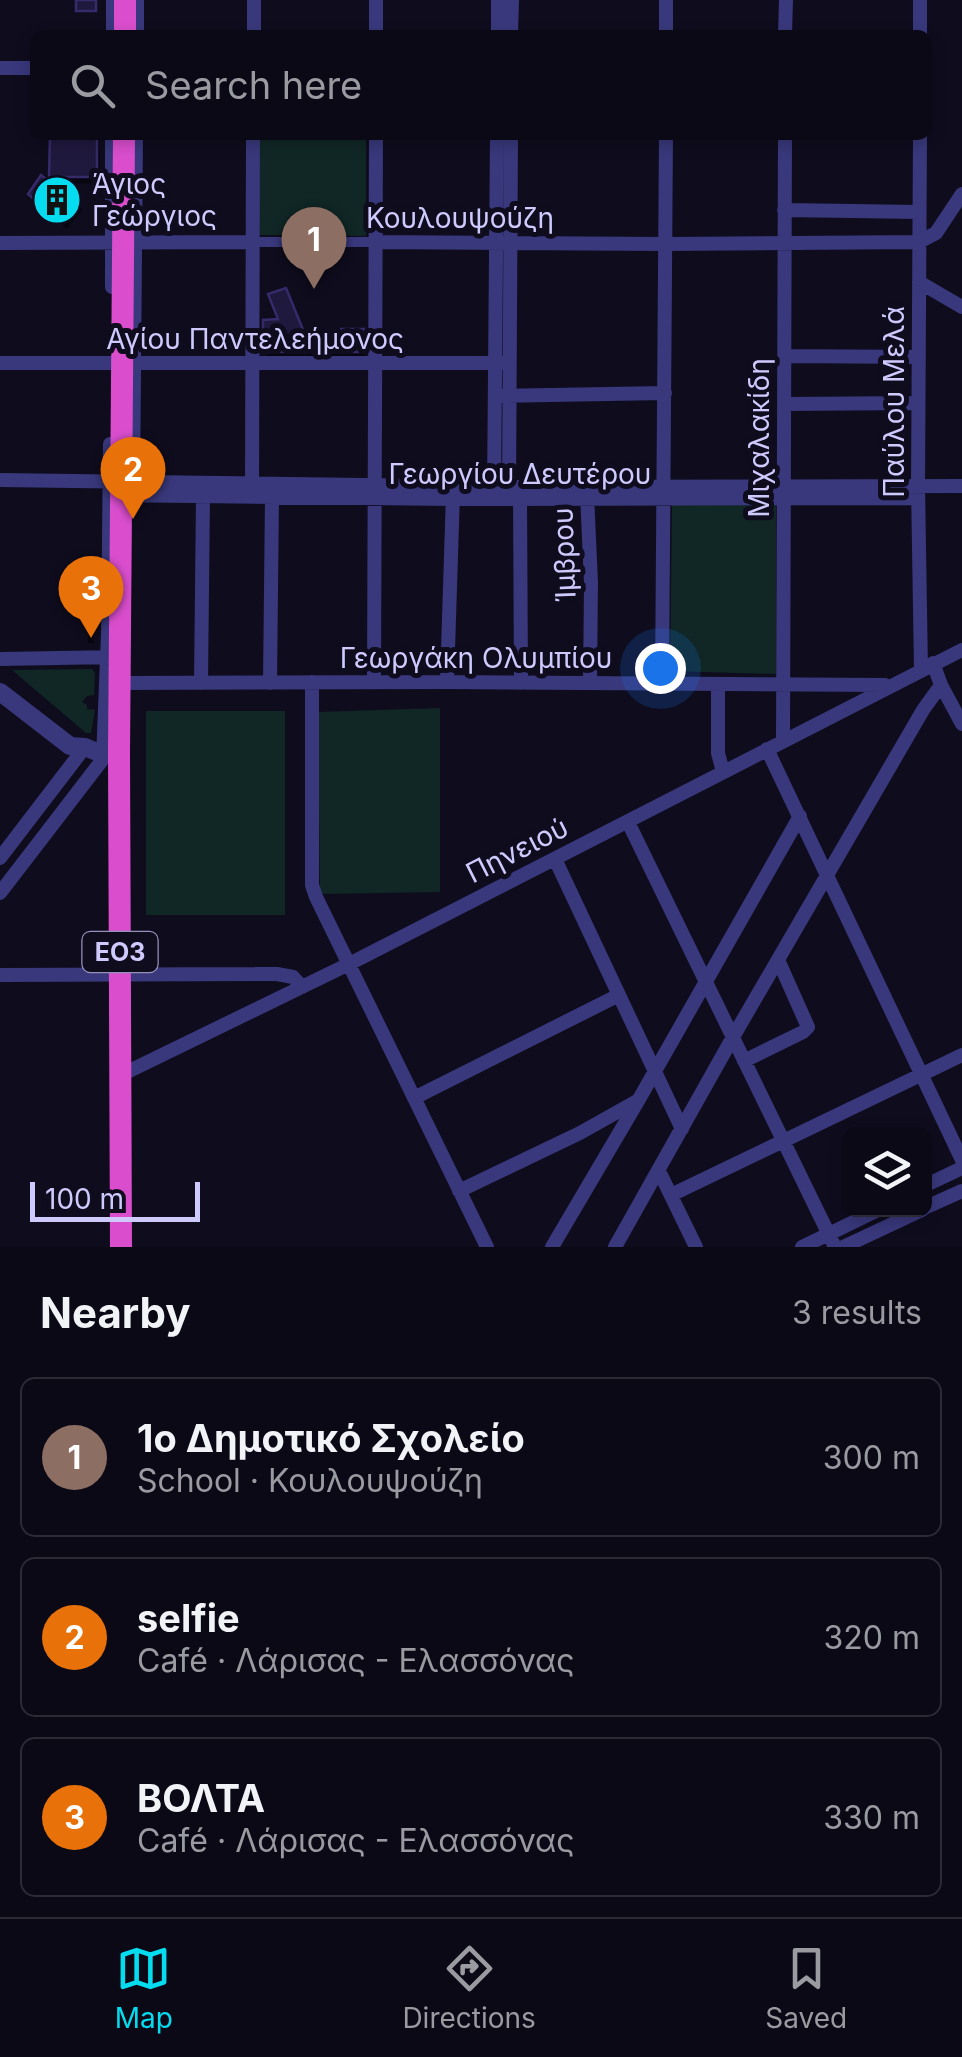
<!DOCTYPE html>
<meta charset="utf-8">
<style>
body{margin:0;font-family:Inter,sans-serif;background:#14121f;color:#f1f3f6}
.controls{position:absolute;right:30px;bottom:30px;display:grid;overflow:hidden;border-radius:15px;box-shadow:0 5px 15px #0003}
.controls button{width:90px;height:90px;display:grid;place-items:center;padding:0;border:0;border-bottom:2px solid #2b2a35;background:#0b0916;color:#f1f3f6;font:50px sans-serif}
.scale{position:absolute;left:30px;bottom:25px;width:170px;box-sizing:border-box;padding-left:10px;border:5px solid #cfcafe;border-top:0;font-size:28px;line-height:35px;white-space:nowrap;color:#cfcafe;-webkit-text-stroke:8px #0f0c1e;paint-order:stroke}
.you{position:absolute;left:660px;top:668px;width:35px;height:35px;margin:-25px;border:8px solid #fff;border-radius:50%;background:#1a73e8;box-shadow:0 0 0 15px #1a73e833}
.badge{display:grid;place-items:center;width:65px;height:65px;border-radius:50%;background:#05dcef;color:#fff;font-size:32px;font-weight:700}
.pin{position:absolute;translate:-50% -82px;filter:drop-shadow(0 2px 5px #0008)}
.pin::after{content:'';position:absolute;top:52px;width:35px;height:30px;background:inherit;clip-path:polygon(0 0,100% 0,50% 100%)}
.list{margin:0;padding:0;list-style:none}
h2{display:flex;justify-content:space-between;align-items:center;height:130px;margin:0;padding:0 40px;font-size:42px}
h2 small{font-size:32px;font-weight:400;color:#9a9aa1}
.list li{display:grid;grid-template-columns:65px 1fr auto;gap:30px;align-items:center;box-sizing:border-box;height:160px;margin:0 20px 20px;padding:0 20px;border:2px solid #2b2a35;border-radius:15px}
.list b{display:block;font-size:38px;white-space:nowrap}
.list p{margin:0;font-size:32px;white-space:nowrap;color:#9a9aa1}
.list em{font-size:32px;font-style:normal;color:#9a9aa1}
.icon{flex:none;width:55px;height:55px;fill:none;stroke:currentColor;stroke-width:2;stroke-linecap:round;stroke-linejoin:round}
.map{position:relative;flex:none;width:962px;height:1247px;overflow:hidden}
.search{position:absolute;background:#0b0916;box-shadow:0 5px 15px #0003;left:30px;right:30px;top:30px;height:110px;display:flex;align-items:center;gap:25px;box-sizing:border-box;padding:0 35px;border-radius:15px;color:#9a9aa1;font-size:38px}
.sheet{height:670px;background:#0b0916}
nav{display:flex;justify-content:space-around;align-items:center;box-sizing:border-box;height:140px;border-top:2px solid #2b2a35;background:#0b0916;font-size:28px;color:#9a9aa1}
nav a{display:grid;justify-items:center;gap:5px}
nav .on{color:#05dcef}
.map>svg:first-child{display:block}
.green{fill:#102726}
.shadow{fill:#0007}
.building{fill:#20193e;stroke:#362b6a;stroke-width:2.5}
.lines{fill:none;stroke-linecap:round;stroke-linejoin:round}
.pedestrian{stroke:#39387c;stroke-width:10}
.minor{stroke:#39387c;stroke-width:14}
.tertiary{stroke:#39387c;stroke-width:18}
.trunk{stroke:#da4ece;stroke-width:22}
.labels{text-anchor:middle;stroke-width:10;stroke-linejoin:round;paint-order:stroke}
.shield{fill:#0f0c1e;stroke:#9591bb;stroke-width:2.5}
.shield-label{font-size:25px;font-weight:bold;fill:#cfcafe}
.poi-label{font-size:28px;fill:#cfcafe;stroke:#0f0c1e;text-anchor:start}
.street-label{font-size:28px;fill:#cfcafe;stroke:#0f0c1e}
</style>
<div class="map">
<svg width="962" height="1247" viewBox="0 0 962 1247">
<rect width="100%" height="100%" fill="#0f0c1e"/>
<path class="green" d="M260 135H366V236L259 235Z
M672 505H776V674L670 671Z
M92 669 95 673 94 695 87 696 82 702 87 705V709L95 710 91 733H86L12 670Z
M440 708V892L320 894 318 712Z
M146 711H285V915H146Z"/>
<path class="shadow" d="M52 135H99L100 184 56 183 52 176Z
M31 194 78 203 82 210 67 229 35 201Z
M363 332 365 337V357H268L266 352 306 340H342Z
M94 634V643H88V635Z"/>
<path class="building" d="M76 0H96V11H76Z
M50 135H97V177H49Z
M41 175 69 198 72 195 80 201 62 223 28 194Z
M286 288 306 337 340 338 341 329H364V352H263V320L278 319 268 294Z"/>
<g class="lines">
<path class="pedestrian" d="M253 242H375"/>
<path class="minor" d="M920 0V35
M113 35V0
M137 35V0
M254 35V0
M376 35V0
M498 35V0
M511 35 512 0
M666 35V0
M785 35 786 0
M0 68H35
M920 135 918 486 921 670
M784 210 919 212
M375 242 666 244 919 242 936 233 962 194
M0 243 253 242
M919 282 962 307
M112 287V135
M784 356 919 357
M0 363H509
M500 396 665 393
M784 404 918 403
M0 480 509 487 962 486
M133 489 136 135
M252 489 253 135
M509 493 511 135
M494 494 497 135
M520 494 521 683
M587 494 591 583 590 683
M110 495 453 499 918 498
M0 659 115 657
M312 682V885L316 897 487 1247
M374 682 376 135
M447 682 453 493
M120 683 447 682 885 685
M201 683 203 496
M270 683 272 496
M662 684 666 135
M718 685V753L723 772
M941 685 962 724
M783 740 785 135
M767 749 962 1160
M628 822 835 1247
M0 858 85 747
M555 859 682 1129
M0 893 103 759 108 634 110 444
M0 975 277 974 293 977 302 987
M744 1061 803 1032 808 1027 779 962
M121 1075 349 964 962 650
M414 1098 619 995
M659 1171 696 1247
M924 1186 962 1168
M459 1191 580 1133 637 1101
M671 1195 962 1055
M924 1208 962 1191
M552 1247 638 1101 800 816
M615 1247 733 1037 923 710 941 685 933 663
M802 1247 878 1210
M843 1247 922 1210"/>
<path class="tertiary" d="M0 692 70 746 85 747 97 752 119 753"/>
<path class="trunk" d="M125 35V0
M121 1247 119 753 124 135"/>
</g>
<defs>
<g id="building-disc" transform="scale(2.5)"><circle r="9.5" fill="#05dcef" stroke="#0f0c1e"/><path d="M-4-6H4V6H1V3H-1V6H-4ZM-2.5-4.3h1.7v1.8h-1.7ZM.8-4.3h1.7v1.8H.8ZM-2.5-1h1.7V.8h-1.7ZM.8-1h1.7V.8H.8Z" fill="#111"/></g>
</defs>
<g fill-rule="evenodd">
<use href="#building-disc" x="57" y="200"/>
</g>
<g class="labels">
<rect class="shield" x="82.5" y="932" width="75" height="40" rx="8"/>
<g class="shield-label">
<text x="120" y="961">ΕΟ3</text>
</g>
<g class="poi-label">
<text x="92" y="194">Άγιος<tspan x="92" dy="32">Γεώργιος</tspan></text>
</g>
<g class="street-label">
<text x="460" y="228">Κουλουψούζη</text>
<text x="255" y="349">Αγίου Παντελεήμονος</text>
<text transform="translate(894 402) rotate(-90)" y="10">Παύλου Μελά</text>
<text transform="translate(759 438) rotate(-90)" y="10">Μιχαλακίδη</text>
<text x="520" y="484">Γεωργίου Δευτέρου</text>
<text transform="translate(564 555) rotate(-92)" y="10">Ίμβρου</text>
<text x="476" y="668">Γεωργάκη Ολυμπίου</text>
<text transform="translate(517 850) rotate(-27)" y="10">Πηνειού</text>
</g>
</g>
</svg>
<div class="controls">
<button><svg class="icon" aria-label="layers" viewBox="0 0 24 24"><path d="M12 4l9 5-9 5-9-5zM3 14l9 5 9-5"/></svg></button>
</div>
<div class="scale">100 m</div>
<div class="you"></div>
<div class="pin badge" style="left:314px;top:289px;background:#8d6e63">1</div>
<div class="pin badge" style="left:133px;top:519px;background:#e8710a">2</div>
<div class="pin badge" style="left:91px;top:638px;background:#e8710a">3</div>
<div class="search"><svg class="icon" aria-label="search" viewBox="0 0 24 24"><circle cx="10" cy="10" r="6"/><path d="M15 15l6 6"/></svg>Search here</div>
</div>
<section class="sheet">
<h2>Nearby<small>3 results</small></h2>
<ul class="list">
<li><span class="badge" style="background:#8d6e63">1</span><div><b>1o Δημοτικό Σχολείο</b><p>School · Κουλουψούζη</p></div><em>300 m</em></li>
<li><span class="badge" style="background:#e8710a">2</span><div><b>selfie</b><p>Café · Λάρισας - Ελασσόνας</p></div><em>320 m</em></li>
<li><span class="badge" style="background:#e8710a">3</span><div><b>ΒΟΛΤΑ</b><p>Café · Λάρισας - Ελασσόνας</p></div><em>330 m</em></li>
</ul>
</section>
<nav>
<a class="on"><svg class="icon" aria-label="map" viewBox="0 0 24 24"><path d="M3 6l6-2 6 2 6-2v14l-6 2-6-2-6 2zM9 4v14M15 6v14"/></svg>Map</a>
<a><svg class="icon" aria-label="directions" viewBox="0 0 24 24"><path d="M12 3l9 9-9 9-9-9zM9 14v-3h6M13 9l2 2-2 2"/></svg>Directions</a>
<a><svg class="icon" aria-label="saved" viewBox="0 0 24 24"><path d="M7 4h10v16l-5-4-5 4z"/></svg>Saved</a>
</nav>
